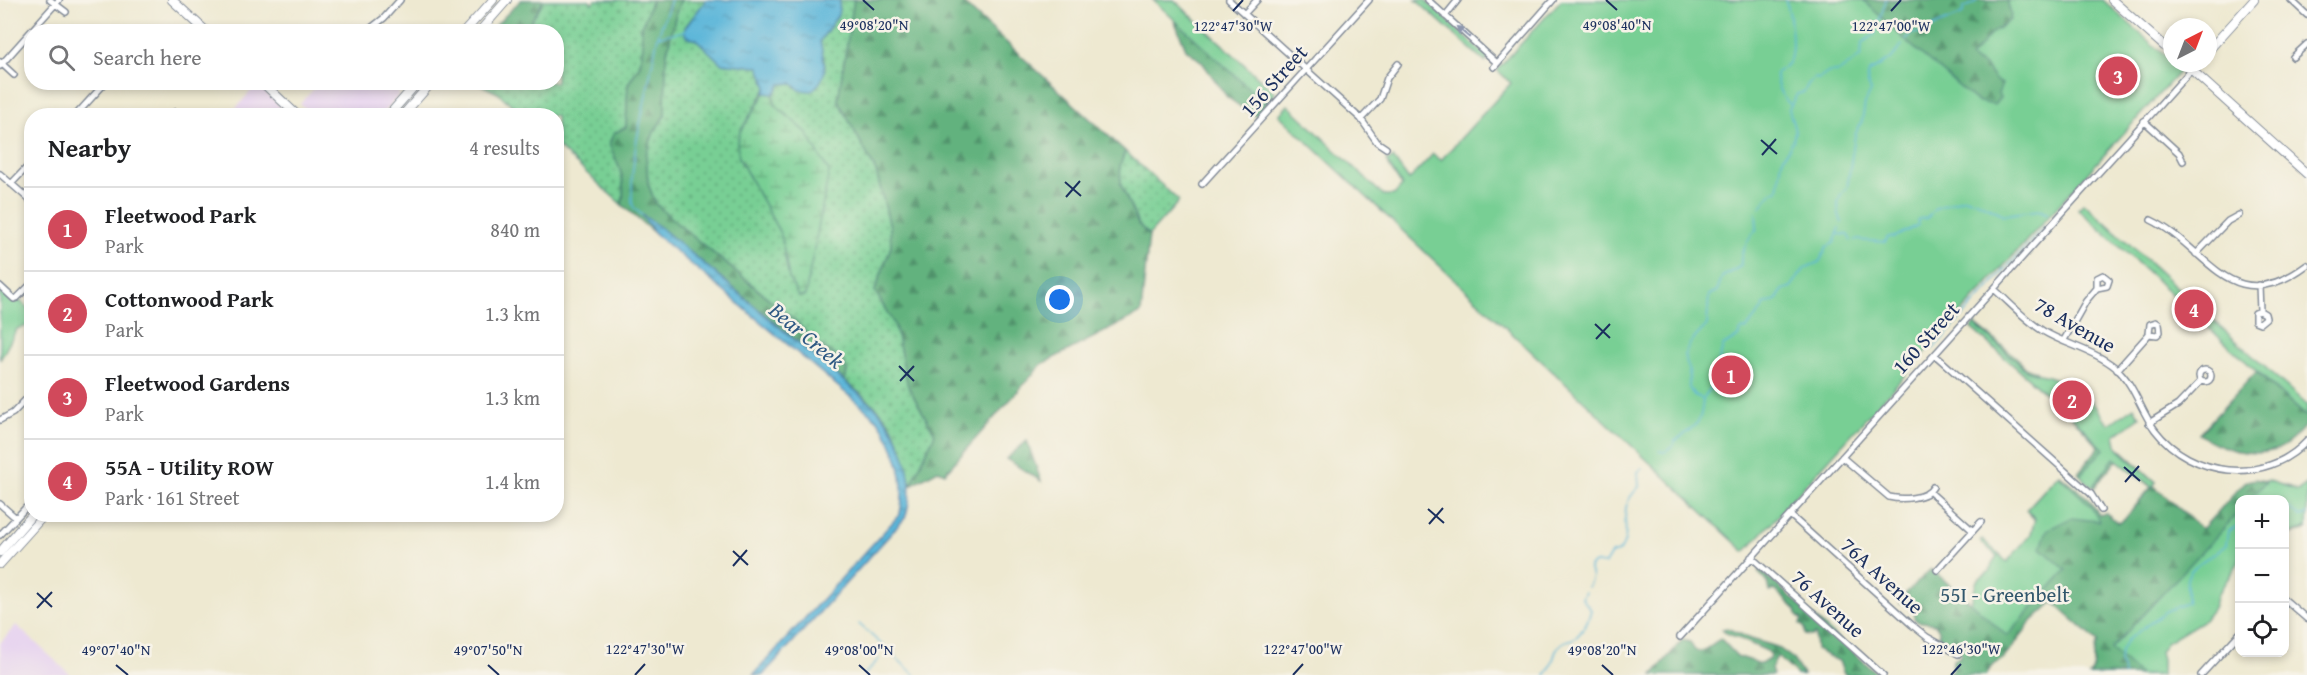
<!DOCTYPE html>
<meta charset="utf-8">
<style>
body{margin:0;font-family:"Gentium Book Plus",serif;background:#f6f6f6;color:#202124}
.controls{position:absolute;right:18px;bottom:18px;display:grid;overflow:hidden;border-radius:12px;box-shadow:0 3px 9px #0003}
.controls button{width:54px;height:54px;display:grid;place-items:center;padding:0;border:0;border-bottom:2px solid #e0e0e0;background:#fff;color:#202124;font:30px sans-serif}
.compass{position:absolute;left:2163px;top:18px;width:54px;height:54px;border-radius:50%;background:#fff;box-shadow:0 3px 9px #0003;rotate:42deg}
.you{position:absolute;left:1060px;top:300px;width:21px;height:21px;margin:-15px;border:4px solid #fff;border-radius:50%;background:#1a73e8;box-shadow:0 0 0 9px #1a73e833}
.badge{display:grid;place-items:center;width:39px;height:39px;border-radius:50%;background:#d1495b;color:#fff;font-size:20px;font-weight:700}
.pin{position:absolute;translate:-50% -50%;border:3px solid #fff;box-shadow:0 2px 6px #0006}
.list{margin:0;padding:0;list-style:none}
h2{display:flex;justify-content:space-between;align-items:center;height:78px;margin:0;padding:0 24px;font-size:26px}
h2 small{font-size:20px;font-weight:400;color:#757577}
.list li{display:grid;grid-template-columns:39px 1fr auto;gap:18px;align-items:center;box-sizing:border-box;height:84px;padding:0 24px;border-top:2px solid #e0e0e0}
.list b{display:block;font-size:22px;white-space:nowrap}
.list p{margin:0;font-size:20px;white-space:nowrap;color:#757577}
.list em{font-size:20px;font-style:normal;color:#757577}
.icon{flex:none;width:33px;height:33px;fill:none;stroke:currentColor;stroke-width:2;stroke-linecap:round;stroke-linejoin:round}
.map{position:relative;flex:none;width:2307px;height:675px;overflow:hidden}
.search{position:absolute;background:#fff;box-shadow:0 3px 9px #0003;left:24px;top:24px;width:540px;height:66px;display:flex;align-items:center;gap:15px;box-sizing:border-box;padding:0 21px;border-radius:24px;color:#757577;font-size:22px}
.panel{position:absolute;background:#fff;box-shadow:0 3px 9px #0003;left:24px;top:108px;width:540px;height:414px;border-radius:24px}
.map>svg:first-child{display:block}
.built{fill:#e6d2f0}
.grass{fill:url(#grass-dots);stroke:#4a7f79;stroke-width:1.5}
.forest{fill:url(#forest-firs);stroke:#3e706e;stroke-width:1.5}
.wetland{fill:url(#wetland-marsh);stroke:#4a7f79;stroke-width:1.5}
.green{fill:#78cf94;stroke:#4a7f79;stroke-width:1.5}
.water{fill:url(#water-ripples);stroke:#3c729c;stroke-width:1.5}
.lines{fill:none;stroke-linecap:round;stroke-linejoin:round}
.stream{stroke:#5cb6d9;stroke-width:1.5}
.street-casing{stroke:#848c98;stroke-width:8}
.secondary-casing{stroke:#848c98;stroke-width:10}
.street{stroke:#fff;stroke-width:5}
.secondary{stroke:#fff;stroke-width:8}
.oneway{fill:#8d97ae}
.ticks{fill:none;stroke:#1b2f5e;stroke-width:2}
.labels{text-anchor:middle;stroke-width:5;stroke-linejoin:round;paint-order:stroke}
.street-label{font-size:21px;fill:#1b2f5e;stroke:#f7f3e8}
.park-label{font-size:21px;fill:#32576c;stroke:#f7f3e8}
.water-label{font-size:22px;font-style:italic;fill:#2e5883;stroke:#f7f3e8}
.ticks-label{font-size:15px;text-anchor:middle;fill:#1b2f5e;stroke:#f7f3e8;stroke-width:5;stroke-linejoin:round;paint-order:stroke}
</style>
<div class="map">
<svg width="2307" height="675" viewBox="0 0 2307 675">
<defs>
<pattern id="grass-dots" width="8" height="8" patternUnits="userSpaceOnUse" patternTransform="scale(1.5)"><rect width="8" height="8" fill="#78cf94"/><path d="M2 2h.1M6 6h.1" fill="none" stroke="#62a87c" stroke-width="1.8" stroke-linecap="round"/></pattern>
<pattern id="forest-firs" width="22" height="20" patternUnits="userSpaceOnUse" patternTransform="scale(1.5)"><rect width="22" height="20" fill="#62b27e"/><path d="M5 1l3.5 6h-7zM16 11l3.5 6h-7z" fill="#50916a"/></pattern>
<pattern id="wetland-marsh" width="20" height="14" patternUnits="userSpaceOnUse" patternTransform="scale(1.5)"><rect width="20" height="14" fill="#78cf94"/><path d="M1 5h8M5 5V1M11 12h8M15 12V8" fill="none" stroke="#62a87c"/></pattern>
<pattern id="water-ripples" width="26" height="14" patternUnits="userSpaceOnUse" patternTransform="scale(1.5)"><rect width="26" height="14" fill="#5cb6d9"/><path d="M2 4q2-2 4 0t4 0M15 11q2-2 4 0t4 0" fill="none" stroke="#4b94b3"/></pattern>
</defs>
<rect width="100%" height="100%" fill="#f7f3e8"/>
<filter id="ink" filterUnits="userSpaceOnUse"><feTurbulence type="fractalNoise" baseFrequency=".0167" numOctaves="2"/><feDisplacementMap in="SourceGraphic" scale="12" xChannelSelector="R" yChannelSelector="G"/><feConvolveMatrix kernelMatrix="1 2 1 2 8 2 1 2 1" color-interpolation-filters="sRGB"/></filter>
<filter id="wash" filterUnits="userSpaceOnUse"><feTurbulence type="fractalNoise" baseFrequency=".008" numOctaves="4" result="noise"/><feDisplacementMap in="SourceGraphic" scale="24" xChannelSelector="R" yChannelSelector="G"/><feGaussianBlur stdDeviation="1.35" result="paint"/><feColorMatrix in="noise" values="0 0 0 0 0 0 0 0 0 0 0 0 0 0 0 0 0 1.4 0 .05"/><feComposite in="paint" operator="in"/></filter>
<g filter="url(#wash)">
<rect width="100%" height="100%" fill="#eee9d1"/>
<path class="built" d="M319 83H388L400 94 381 115H313L300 104Z
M257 84V85L289 115H230Z
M16 625 71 675H0V643Z"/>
<path class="grass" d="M543 0H590L592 3 595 0H652L641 29 643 46 640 65 628 84 626 128 614 133 609 144C619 165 627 182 622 205L557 146 556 116 523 115 498 93 477 83 556 82V32L526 31C529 20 539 12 543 0Z
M681 0H706L685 27 686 35 698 41 721 63 759 67 767 87 740 132 739 158 781 235 789 278 806 132 775 105 774 94 781 84 792 83 800 90 825 66 820 41 838 15 840 0H854L838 100 876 171 890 226 891 247 875 291 895 326 908 386 935 434 911 485C906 465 902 444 892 427 882 408 861 395 845 381L847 371 844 362 813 340 796 321 674 221 656 204 648 184 646 154 654 132 665 115 666 56 677 9Z
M1125 151 1179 201 1149 235 1138 224 1121 185 1120 166Z"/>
<path class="forest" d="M521 0H543C539 12 529 20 526 31H490Z
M652 0H681L677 9 666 56 665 115 654 132 646 154 648 184 656 204 674 221 796 321 813 340 844 362 847 371 845 381 660 227 643 217 655 234 622 205C627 182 619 165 609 144L614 133 626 127 628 84 640 65 643 46 641 29Z
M854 0H960L1125 151 1120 166 1121 185 1138 224 1149 235 1141 313 1042 364 945 473 938 470 911 485 935 434 908 386 895 326 875 291 891 247 890 226 876 171 838 100Z
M1166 0H1174L1275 93 1257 116 1247 111 1227 97 1202 62 1186 49Z
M1863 0H2007L2011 14 2010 20 1992 33 1986 67 1994 79 2002 84 2000 98 1994 105 1976 101 1906 41Z
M1975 324 2016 357 2025 367 2035 371 2156 482 2153 485 2202 529 2245 482C2262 474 2268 487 2288 485L2297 491 2307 484V529L2292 535 2285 532 2284 500H2240V550L2159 643 2160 675H2089C2098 667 2090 656 2098 642L2053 602 2028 625 2027 629 2004 658 1991 667 1986 675H1946L1952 670 1953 660 1960 657 1961 652 1939 638V630L1935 624 1917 621 1914 618 1913 606 1907 600 1900 604V599L1931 569 1972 604 1998 557 2006 564 2033 535 2036 521 2026 510 2059 474 2090 500 2099 515 2106 513 2119 523 2124 520 2151 487 2117 460 2094 488 2078 473 2099 447 2068 413 1971 328Z
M2256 372 2307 417V424C2298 434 2288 446 2275 450 2251 458 2218 448 2199 434Z
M1027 441 1041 481 1006 459Z
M1760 570 1879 675H1846L1843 672 1839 661 1816 650 1815 634 1811 636 1805 635V628L1800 624 1802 619 1798 617 1796 610 1775 590 1770 592 1768 582 1758 572Z
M1727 628 1751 639 1777 647 1792 658 1803 675H1797L1778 657 1776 658 1771 669 1773 675H1653L1682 640 1690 642C1692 644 1692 648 1695 650 1703 656 1713 641 1721 639L1737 656 1761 664 1769 659 1770 655 1767 651 1724 632 1722 629Z"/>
<path class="wetland" d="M765 93 774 94 775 105 806 132 829 172 805 296H798L789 278 781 235 739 158 737 143 740 132Z"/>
<path class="green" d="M1153 0H1174L1275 93 1265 103Z
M1416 0H1425L1489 58 1485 62Z
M1561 0H1863L1906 41 1976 101 1994 105 2000 98 1998 94 2002 84 1994 79 1986 67 1970 58 1992 33 2010 20 2011 14 2007 0H2103L2181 70 1745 552 1279 115 1288 105 1383 195H1394L1402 186 1386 161 1393 158 1409 180 1433 154 1441 160 1511 83 1497 70Z
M2084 203 2307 405V417L2078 209Z
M0 289 16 303 19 300 32 312 31 325 17 329 0 360Z
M1974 324 2027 371 2048 376 2072 385 2085 393 2109 424 2134 407 2140 417 2115 435 2118 449 2156 482 2152 487 2114 458 2092 487 2080 475 2104 449 2068 413 1971 328Z
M2058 475 2090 505 2099 521 2071 518 2047 530 2041 548 2066 570 2007 636 1971 603 1977 580 1990 571 1992 563 1997 556 1980 541 1982 539 2007 562 2031 534 2035 518 2026 510Z
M2268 480C2278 485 2287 485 2297 491L2307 484V527L2292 534 2285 529 2284 500 2250 499Z
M2239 512V562L2217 595 2213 608 2204 620 2166 643 2160 652 2162 659V675H2140L2111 649Z"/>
<path class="water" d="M706 0H840L838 15 820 41C824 62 831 77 811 91L800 90 792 83 781 84 774 94 765 93 767 87 759 67 721 63 698 41 685 35V28Z
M642 215 660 227 877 409C903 437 918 481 905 518L763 675H753L900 514C907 479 897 449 878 420L655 234Z"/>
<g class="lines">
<path class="stream" d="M1785 0C1791 10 1794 47 1790 59 1788 65 1782 69 1776 73 1775 83 1781 97 1790 104
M659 36 685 31
M1906 39 1914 33C1929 34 1928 28 1941 23 1950 19 1956 18 1964 13V8L1975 3 1977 0
M1760 208 1772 192 1778 190 1782 160 1793 141 1795 131 1789 109 1797 94 1804 92 1808 84 1815 78 1819 79 1829 72H1839L1861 56 1862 43 1875 34 1886 0
M642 215 634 208 632 203V177L636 144 658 36 671 0
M1842 223C1837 211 1835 197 1847 188L1855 135 1862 121 1865 103 1871 91 1867 82 1869 72 1891 59 1902 45
M1838 234 1848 235 1851 241
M1855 240 1885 242 1888 237H1895L1918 225V219L1927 218 1936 208 1964 198 1977 201 2004 215 2039 210 2048 214
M1933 349 2045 226
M1704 397 1712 386 1723 346 1739 336 1740 332 1743 329 1746 330C1752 322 1756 315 1763 309L1764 305 1776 300 1783 290 1791 287 1805 268 1819 262 1825 252 1826 247 1834 243 1840 228
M1659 451 1665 452 1673 446 1674 442C1695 424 1701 428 1703 399L1694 395 1689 388V369L1684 355 1691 342 1707 325 1709 295 1717 291 1722 277 1741 266C1739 254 1748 238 1757 229L1756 213
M2284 509 2289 508 2300 517 2307 514
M1588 587 1592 577 1589 566 1595 563 1605 564 1611 554 1619 552C1636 530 1612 512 1639 487L1638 472 1642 468
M859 624 915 675
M864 675 879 659
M1545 675C1555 665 1552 653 1560 645 1564 640 1568 641 1573 639 1582 634 1589 620 1591 610L1582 598 1585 592
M2124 675 2120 662 2121 651 2127 640 2166 611 2187 603C2188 595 2186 587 2187 579 2190 564 2215 555 2226 545L2228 531 2240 525"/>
</g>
</g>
<g filter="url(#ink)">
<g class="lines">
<g class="street-casing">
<path id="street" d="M50 0 66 12
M1229 0 1361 119 1377 142 1386 148
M1428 0 1497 63
M2291 0 2307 15
M1244 14 1257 0
M1445 16 1458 0
M366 32 384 18 400 0
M2293 57 2307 44
M0 62 14 75
M0 66 59 0
M1494 67 1553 0
M75 116 106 82
M172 116 175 112
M1361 119 1380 99 1387 78 1398 64
M2144 121 2179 153 2183 161
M0 174 32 202
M11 184 32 162
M1202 184 1369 0
M2151 220C2208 247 2230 322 2307 265
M2196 254 2228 221 2239 215
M2259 285 2260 311 2255 313V321L2260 323 2266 318 2265 314 2260 311
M0 286 14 299 17 298 32 283
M1994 289C2010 303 2025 320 2043 331 2066 345 2094 350 2116 368 2135 385 2140 410 2155 430 2191 477 2265 486 2307 441
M2064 340 2086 301 2097 288V278L2103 275 2109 280 2107 286 2097 288
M1935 355 2091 494 2101 510
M2199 376a6 6 0 1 1 12 0a6 6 0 1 1-12 0Z
M2117 370 2149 334 2157 335 2160 332 2159 324 2156 322 2150 324 2149 334
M0 420 13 413 32 393
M2149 423 2178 405 2200 382
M1842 457 1889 497C1901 500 1927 499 1933 487
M1930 492 1973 531
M0 504 16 518
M1790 515 1912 625 1927 637 1958 654
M0 535 32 501
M1751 557 1883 675
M1937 570 1981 522
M2284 599 2307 619
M1680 637 2192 69
M2201 675 2240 633"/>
</g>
<g class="secondary-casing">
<path id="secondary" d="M172 0 207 32
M2112 0 2172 53
M464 32 493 0
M479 32 507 0
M2208 51 2254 0
M2184 63 2307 174
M262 82 298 116
M388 116 418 82
M402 116 432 82
M0 552 33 514
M0 564 45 514"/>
</g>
<use href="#street" class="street"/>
<use href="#secondary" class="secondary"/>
</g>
<defs><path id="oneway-solid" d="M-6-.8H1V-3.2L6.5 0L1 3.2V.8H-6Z" transform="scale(1.5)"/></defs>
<use class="oneway" href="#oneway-solid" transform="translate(1463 32) rotate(-140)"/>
</g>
<path class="ticks" d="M863 0 874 10M1606 0 1617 10M1233 11 1243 0M1891 11 1901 0M1761 140 1777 154M1762 155 1776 139M1065 182 1081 196M1066 197 1080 181M1595 324 1610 338M1596 339 1610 324M899 366 914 381M900 381 914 366M2124 467 2140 481M2125 482 2139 466M1428 509 1444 523M1429 524 1443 508M733 551 748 565M733 566 747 550M37 593 52 607M37 608 52 592M116 665 128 675M488 665 499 675M859 665 870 675M1602 665 1613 675M635 675 645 664M1293 675 1303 664M1951 675 1961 664"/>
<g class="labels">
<g class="street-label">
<text transform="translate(1274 81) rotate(-48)" y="7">156 Street</text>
<text transform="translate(2075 325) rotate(30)" y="7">78 Avenue</text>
<text transform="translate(1926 338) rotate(-48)" y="7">160 Street</text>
<text transform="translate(1882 576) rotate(42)" y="7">76A Avenue</text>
<text transform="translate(1828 604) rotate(42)" y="7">76 Avenue</text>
</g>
<g class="park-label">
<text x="2005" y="602">55I - Greenbelt</text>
</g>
<g class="water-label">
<text transform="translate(807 335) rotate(40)" y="8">Bear Creek</text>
</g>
</g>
<g class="ticks-label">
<text x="1617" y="30">49°08'40"N</text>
<text x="874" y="30">49°08'20"N</text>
<text x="1233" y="31">122°47'30"W</text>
<text x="1891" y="31">122°47'00"W</text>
<text x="645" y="654">122°47'30"W</text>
<text x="1303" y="654">122°47'00"W</text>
<text x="1961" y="654">122°46'30"W</text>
<text x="116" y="655">49°07'40"N</text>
<text x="488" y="655">49°07'50"N</text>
<text x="859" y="655">49°08'00"N</text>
<text x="1602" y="655">49°08'20"N</text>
</g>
</svg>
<div class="controls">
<button>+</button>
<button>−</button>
<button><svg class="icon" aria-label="locate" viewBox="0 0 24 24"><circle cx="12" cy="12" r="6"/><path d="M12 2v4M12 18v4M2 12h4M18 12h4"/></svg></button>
</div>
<svg class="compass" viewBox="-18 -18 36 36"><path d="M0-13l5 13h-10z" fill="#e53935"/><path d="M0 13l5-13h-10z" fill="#757577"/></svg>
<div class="you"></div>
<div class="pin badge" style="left:1731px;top:375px">1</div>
<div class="pin badge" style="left:2072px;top:400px">2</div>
<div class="pin badge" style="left:2118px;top:76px">3</div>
<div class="pin badge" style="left:2194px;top:309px">4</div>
<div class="search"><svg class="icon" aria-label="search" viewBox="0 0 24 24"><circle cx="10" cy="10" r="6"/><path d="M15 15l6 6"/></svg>Search here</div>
<section class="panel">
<h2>Nearby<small>4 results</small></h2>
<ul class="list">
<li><span class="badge">1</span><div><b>Fleetwood Park</b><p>Park</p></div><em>840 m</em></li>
<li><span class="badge">2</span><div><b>Cottonwood Park</b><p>Park</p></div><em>1.3 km</em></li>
<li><span class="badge">3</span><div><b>Fleetwood Gardens</b><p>Park</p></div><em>1.3 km</em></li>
<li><span class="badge">4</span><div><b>55A - Utility ROW</b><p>Park · 161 Street</p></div><em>1.4 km</em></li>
</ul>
</section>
</div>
